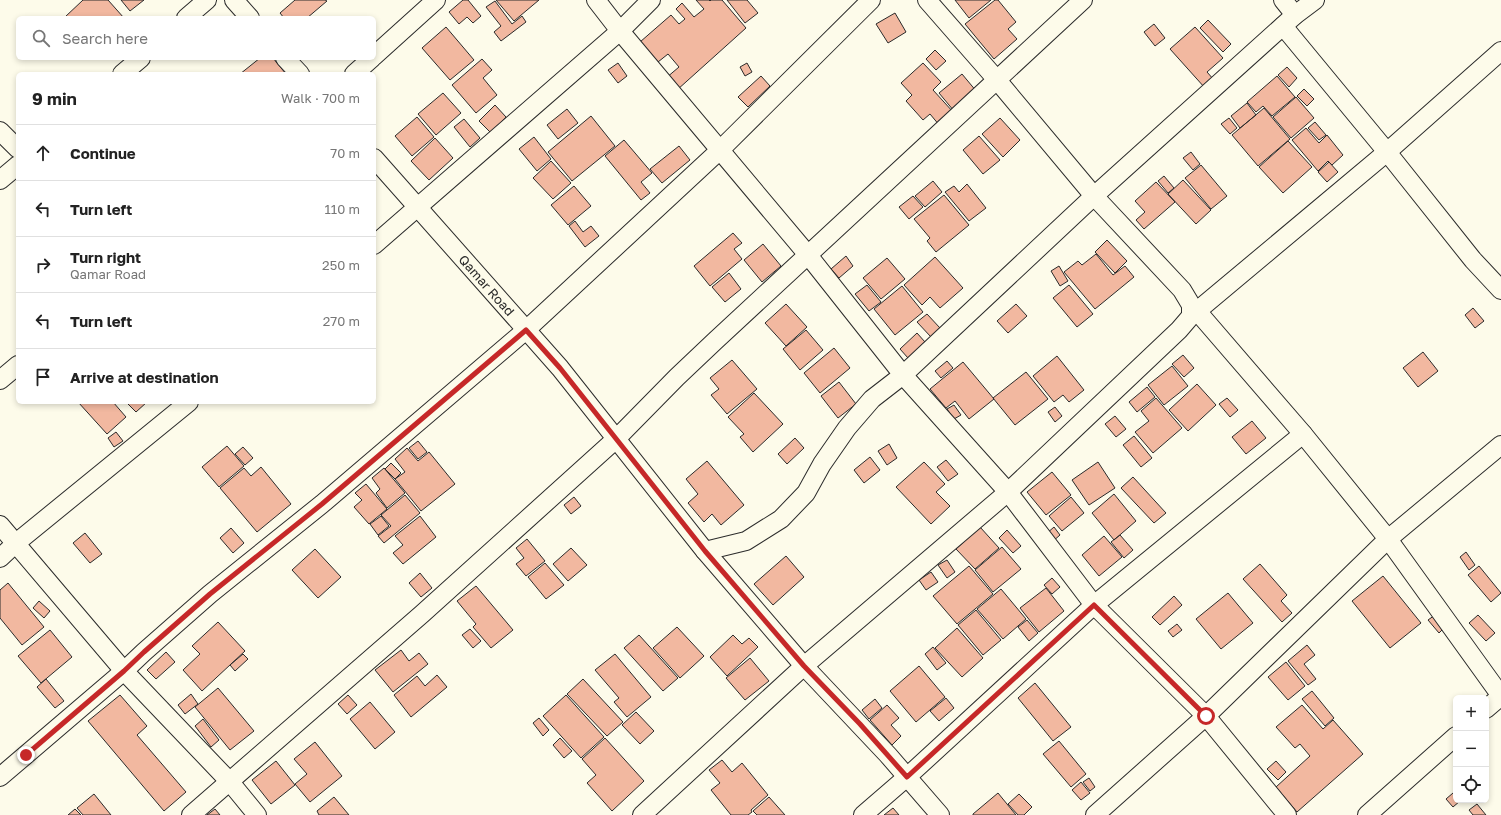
<!DOCTYPE html>
<meta charset="utf-8">
<style>
body{margin:0;font-family:"Golos Text",sans-serif;background:#f2f2f2;color:#222}
.controls{position:absolute;right:12px;bottom:12px;display:grid;overflow:hidden;border-radius:6px;box-shadow:0 2px 6px #0003}
.controls button{width:36px;height:36px;display:grid;place-items:center;padding:0;border:0;border-bottom:1px solid #e0e0e0;background:#fff;color:#222;font:20px sans-serif}
.stop{position:absolute;width:12px;height:12px;margin:-9px;border:3px solid #c62828;border-radius:50%;background:#fff}
.stop.end{background:#c62828;border-color:#fff;box-shadow:0 1px 4px #0008}
.list{margin:0;padding:0;list-style:none}
h2{display:flex;justify-content:space-between;align-items:center;height:52px;margin:0;padding:0 16px;font-size:17px}
h2 small{font-size:13px;font-weight:400;color:#767676}
.list li{display:grid;grid-template-columns:26px 1fr auto;gap:12px;align-items:center;box-sizing:border-box;height:56px;padding:0 16px;border-top:1px solid #e0e0e0}
.list b{display:block;font-size:15px;white-space:nowrap}
.list p{margin:0;font-size:13px;white-space:nowrap;color:#767676}
.list em{font-size:13px;font-style:normal;color:#767676}
.icon{flex:none;width:22px;height:22px;fill:none;stroke:currentColor;stroke-width:2;stroke-linecap:round;stroke-linejoin:round}
.map{position:relative;flex:none;width:1501px;height:815px;overflow:hidden}
.search{position:absolute;background:#fff;box-shadow:0 2px 6px #0003;left:16px;top:16px;width:360px;height:44px;display:flex;align-items:center;gap:10px;box-sizing:border-box;padding:0 14px;border-radius:6px;color:#767676;font-size:15px}
.panel{position:absolute;background:#fff;box-shadow:0 2px 6px #0003;left:16px;top:72px;width:360px;height:332px;border-radius:6px}
.map>svg:first-child{display:block}
.building{fill:#f2b8a0;stroke:#2b2b2b}
.lines{fill:none;stroke-linecap:round;stroke-linejoin:round}
.minor-casing{stroke:#2b2b2b;stroke-width:20}
.minor{stroke:#fdfbea;stroke-width:18}
.route{stroke:#c62828;stroke-width:5}
.labels{text-anchor:middle;stroke-width:3;stroke-linejoin:round;paint-order:stroke}
.street-label{font-size:13px;fill:#2b2b2b;stroke:#fdfbea}
</style>
<div class="map">
<svg width="1501" height="815" viewBox="0 0 1501 815">
<rect width="100%" height="100%" fill="#fdfbea"/>
<path class="building" d="M83 0H108L124 18H66L65 17Z
M121 0H144L130 11Z
M295 0H325L327 1 307 18H284L280 13Z
M463 0H468L481 16 473 23 467 17 459 24 449 12Z
M496 0H539L514 21Z
M696 0H709L710 1 711 0H722L746 28 677 90 666 78 679 67 668 54 658 62 640 42 671 15 679 24 685 19 676 9 682 3 694 17 704 9Z
M727 0H747L758 13 745 23Z
M955 0H991L969 18Z
M995 0H998L1016 22 1008 29 1017 39 994 59 965 24Z
M495 1 512 24 522 16 526 22 501 41 494 32 501 26 486 7Z
M895 13 906 32 888 43 876 24Z
M1208 20 1231 44 1223 52 1200 28Z
M1154 24 1165 38 1155 46 1144 32Z
M446 27 474 60 450 80 422 48Z
M1195 27 1223 58 1207 72 1214 80 1205 88 1170 49Z
M935 50 946 61 936 70 926 59Z
M260 58H273L286 74H240Z
M482 59 492 70 483 78 497 95 476 113 452 85Z
M618 63 627 76 618 83 608 70Z
M747 63 752 72 745 76 740 67Z
M923 63 941 82 933 90 954 113 940 126 930 114 923 120 906 101 912 95 901 83Z
M1287 67 1297 78 1289 87 1278 75Z
M962 74 977 92 954 111 939 93Z
M761 76 770 86 748 107 738 97Z
M1277 76 1295 97 1272 116 1263 106 1256 112 1247 102Z
M1304 89 1314 99 1307 106 1297 96Z
M443 93 461 113 436 135 418 114Z
M1296 97 1314 118 1291 138 1273 117Z
M1247 103 1256 115 1240 128 1231 116Z
M495 105 506 117 491 133 479 121Z
M1264 108 1290 139 1258 166 1232 135Z
M567 109 578 123 558 139 547 125Z
M591 116 615 146 572 181 548 152Z
M417 117 434 137 412 156 395 136Z
M1000 118 1020 140 1003 157 982 134Z
M1229 118 1237 128 1230 134 1221 124Z
M464 119 480 138 470 147 454 127Z
M1315 122 1326 135 1319 140 1308 128Z
M1306 128 1319 143 1327 135 1343 155 1332 165 1328 161 1318 171 1292 140Z
M979 136 1000 160 983 174 963 150Z
M534 137 551 159 537 171 519 149Z
M435 138 453 158 429 180 411 161Z
M624 140 652 173 641 182 650 193 641 200 605 156Z
M1288 141 1312 167 1283 193 1259 167Z
M679 146 690 160 662 183 650 169Z
M1191 152 1200 164 1193 170 1183 158Z
M551 161 571 183 553 199 533 178Z
M1329 162 1338 172 1327 182 1318 172Z
M1201 165 1227 196 1211 209 1185 178Z
M1164 176 1174 188 1168 193 1158 181Z
M1183 180 1211 210 1196 224 1168 194Z
M933 181 942 192 925 207 915 196Z
M1156 182 1175 202 1144 229 1136 220 1145 212 1135 201Z
M967 184 986 208 969 221 945 192 954 186 959 192Z
M574 186 591 206 568 225 551 205Z
M944 195 969 225 936 252 927 241 930 238 914 219Z
M913 196 923 207 909 219 899 207Z
M575 221 583 232 591 226 599 236 585 247 569 226Z
M733 233 742 243 734 249 742 259 710 286 694 266Z
M1107 240 1127 261 1115 273 1095 252Z
M763 244 781 266 762 282 744 260Z
M1096 254 1113 275 1125 266 1134 277 1095 309 1064 272 1078 261 1082 265Z
M846 256 853 266 839 278 831 269Z
M935 257 963 288 940 308 930 297 922 305 904 285Z
M887 258 905 279 881 299 863 278Z
M1059 266 1068 281 1060 286 1051 271Z
M729 273 741 289 725 302 712 287Z
M867 285 881 302 869 311 855 294Z
M1069 285 1093 314 1077 327 1053 298Z
M902 286 923 312 895 335 874 309Z
M786 304 807 327 786 346 765 323Z
M1016 304 1027 316 1008 333 997 321Z
M1473 308 1484 321 1475 328 1465 315Z
M927 314 940 328 931 337 917 322Z
M806 330 823 350 800 370 783 349Z
M917 333 925 342 908 358 900 349Z
M834 348 850 368 820 393 804 373Z
M1423 352 1438 371 1418 387 1403 368Z
M1183 355 1194 368 1184 377 1172 364Z
M1057 356 1084 390 1069 402 1063 395 1054 402 1033 376Z
M732 360 757 389 727 414 711 395 719 389 710 378Z
M947 361 953 368 941 378 935 371Z
M963 362 994 399 969 419 955 401 946 408 930 389Z
M1172 366 1188 386 1164 405 1148 385Z
M1026 372 1048 399 1015 425 993 398Z
M839 382 856 404 838 418 821 396Z
M1197 384 1216 405 1188 431 1169 410Z
M1147 387 1155 397 1137 412 1129 402Z
M754 393 783 424 753 452 740 437 744 434 728 417Z
M1156 398 1182 428 1153 453 1135 432 1149 421 1141 411Z
M1227 398 1238 410 1230 417 1219 404Z
M78 402H113L126 417 107 434Z
M126 402H147L136 412Z
M954 405 961 415 954 419 947 409Z
M1055 407 1062 416 1055 422 1048 412Z
M1115 416 1126 429 1116 437 1105 424Z
M1252 421 1266 438 1246 454 1232 437Z
M116 432 123 441 114 447 108 438Z
M1134 436 1152 458 1141 467 1123 445Z
M795 438 804 448 787 464 778 454Z
M418 441 427 452 418 459 409 448Z
M889 444 897 458 887 465 878 451Z
M227 446 244 466 219 487 202 467Z
M243 447 253 458 245 465 235 454Z
M407 448 418 461 429 452 455 484 421 511 395 479 405 472 395 459Z
M870 457 880 470 864 483 854 470Z
M946 460 958 474 948 481 937 467Z
M707 461 744 505 721 525 712 514 704 522 688 503 698 494 686 479Z
M924 462 945 484 936 492 950 506 931 524 896 487Z
M1098 462 1115 488 1089 505 1072 480Z
M391 463 401 473 395 479 385 469Z
M261 467 291 504 257 532 220 488 244 468 251 476Z
M384 468 405 493 387 508 376 493 380 489 372 478Z
M1052 472 1071 495 1046 515 1027 492Z
M1133 477 1166 513 1154 523 1121 488Z
M366 484 387 509 369 524 354 507 362 500 355 493Z
M1114 494 1136 521 1114 540 1092 513Z
M405 495 420 513 384 543 378 536 391 526 381 515Z
M574 497 581 506 571 514 564 505Z
M1071 497 1084 513 1062 531 1049 516Z
M381 516 389 526 378 535 370 524Z
M420 516 436 537 403 564 393 553 403 545 395 536Z
M980 527 999 548 975 569 956 549Z
M1054 527 1060 535 1052 542 1046 534Z
M231 528 244 543 233 553 220 538Z
M1007 530 1021 546 1013 553 999 538Z
M85 533 102 554 90 563 73 543Z
M1120 535 1133 550 1124 558 1111 542Z
M1104 536 1122 557 1099 576 1082 555Z
M527 539 545 561 526 576 516 564 524 558 516 548Z
M1002 547 1021 569 993 592 975 570Z
M571 548 587 565 568 581 553 564Z
M315 549 341 577 318 598 292 570Z
M1466 552 1475 565 1469 570 1460 557Z
M786 556 804 577 773 605 754 584Z
M947 560 955 572 947 578 938 565Z
M545 563 564 585 546 599 528 577Z
M1260 564 1287 595 1281 601 1292 613 1282 622 1243 579Z
M969 566 993 594 957 624 933 596Z
M1479 566 1501 593 1491 602 1468 575Z
M931 572 938 582 926 590 919 580Z
M420 573 432 588 421 597 409 583Z
M1383 576 1421 623 1390 648 1352 601Z
M1052 578 1060 587 1052 594 1044 585Z
M8 583 44 627 22 645 0 618V590Z
M476 586 513 630 491 648 473 627 476 624 457 601Z
M1046 588 1064 611 1039 632 1020 608Z
M1001 589 1026 619 1003 639 977 609Z
M1228 593 1253 623 1221 649 1196 619Z
M1174 596 1182 605 1160 625 1152 617Z
M39 601 50 611 44 618 33 608Z
M976 610 1001 640 983 655 958 625Z
M1435 615 1445 627 1439 633 1428 620Z
M1478 615 1495 633 1486 641 1469 623Z
M1027 620 1038 633 1029 641 1018 627Z
M218 622 245 651 202 691 183 670 200 654 192 646Z
M1177 624 1182 630 1173 637 1168 631Z
M677 627 704 656 680 678 653 648Z
M957 628 983 658 962 677 935 648Z
M470 629 481 641 473 648 462 635Z
M50 630 72 657 41 683 18 656Z
M639 635 678 678 663 691 624 648Z
M733 635 742 644 749 638 758 647 727 676 710 657Z
M1307 645 1315 655 1304 664 1316 679 1308 685 1288 661Z
M933 647 946 663 937 670 925 654Z
M401 650 409 661 419 653 428 664 393 692 375 670Z
M166 652 175 662 156 679 147 670Z
M243 654 248 659 235 671 230 665Z
M615 654 651 697 627 717 614 702 619 698 595 670Z
M750 658 769 681 745 700 726 678Z
M1286 662 1305 686 1288 700 1268 677Z
M919 666 945 697 916 722 890 691Z
M437 675 447 687 411 717 394 695 417 676 425 686Z
M46 679 64 701 55 708 37 687Z
M583 679 623 722 607 736 567 694Z
M1035 683 1071 727 1053 741 1018 698Z
M218 688 254 731 230 750 195 707Z
M1312 691 1334 718 1325 726 1302 699Z
M191 694 198 704 185 714 178 705Z
M120 695 147 726 137 735 186 792 164 811 88 721Z
M348 695 357 705 347 714 338 704Z
M566 695 604 737 581 758 543 716Z
M946 698 954 708 939 721 930 711Z
M875 699 882 708 869 719 862 710Z
M370 702 395 732 375 749 350 719Z
M887 705 899 718 891 725 901 736 892 745 870 720Z
M1302 705 1323 729 1333 720 1363 754 1297 812 1276 787 1310 756 1300 744 1295 748 1276 727Z
M636 712 654 731 640 744 622 725Z
M539 718 549 730 543 736 533 723Z
M203 719 219 740 211 747 195 726Z
M560 738 572 751 564 758 553 745Z
M605 738 644 781 612 811 587 783 596 775 582 759Z
M1059 741 1086 774 1071 787 1043 754Z
M315 742 342 776 310 802 295 784 307 774 294 759Z
M722 760 732 772 742 763 768 795 751 810 752 812 748 815H731L711 790 720 783 709 770Z
M276 761 295 785 271 804 252 780Z
M1276 761 1286 772 1278 780 1267 769Z
M1089 778 1095 787 1090 791 1083 782Z
M1081 782 1090 793 1081 800 1072 790Z
M998 793 1016 815H973V814Z
M1453 793 1456 797V800L1460 801 1453 807 1446 799Z
M94 794 111 815H83L77 808Z
M1019 794 1032 807 1024 815H1018L1008 804Z
M334 797 349 815H319L317 811Z
M769 797 785 815H757L753 811Z
M1477 804 1486 815H1473L1469 810Z
M893 808 899 815H884Z
M75 809 81 815H68Z
M215 809 220 815H207Z"/>
<g class="lines">
<g class="minor-casing">
<g id="minor">
<path d="M234 0 250 18"/>
<path d="M596 0 620 31 808 255 903 375 1008 492 1094 605 1206 716 1287 815"/>
<path d="M1283 0 1295 15"/>
<path d="M186 18 207 0"/>
<path d="M1283 26 1387 152 1473 260 1501 290"/>
<path d="M374 56 436 0"/>
<path d="M285 58 300 74"/>
<path d="M122 74 141 58"/>
<path d="M354 74 372 58"/>
<path d="M0 131 18 149"/>
<path id="s1" d="M374 158 560 368 705 551 804 666 888 755 940 815"/>
<path d="M0 180 18 165"/>
<path d="M374 245 620 31 651 0"/>
<path d="M1197 311 1303 434 1388 539 1501 696"/>
<path d="M1191 316 1387 152 1501 51"/>
<path d="M0 380 18 365"/>
<path d="M0 525 124 671 230 782 257 815"/>
<path d="M705 551 746 541 781 519 806 493 822 464 847 428 872 399 903 375 1094 196 1295 15 1315 0"/>
<path d="M0 558 16 543 189 402"/>
<path d="M1486 709 1501 696"/>
<path d="M0 777 124 671 144 652 210 594 322 504 526 330 720 150 871 0"/>
<path d="M191 815 422 614 616 439 677 377 715 341 1083 0"/>
<path d="M642 815 804 666 1008 492 1179 330 1191 316V305L1182 290 1094 196 997 80 927 0"/>
<path d="M863 815 907 777 1094 605 1303 434"/>
<path d="M1095 815 1206 716 1388 539 1501 445"/>
<path d="M1367 815 1456 736"/>
</g>
</g>
<use href="#minor" class="minor"/>
</g>
<g class="lines">
<path class="route" d="M26 755 124 671 144 652 210 594 322 504 526 330 560 368 705 551 804 666 860 724 907 777 1094 605 1206 716"/>
</g>
<g class="labels">
<g class="street-label">
<text dy="5" stroke="none"><textPath href="#s1" startOffset="170">Qamar Road</textPath></text>
</g>
</g>
</svg>
<div class="controls">
<button>+</button>
<button>−</button>
<button><svg class="icon" aria-label="locate" viewBox="0 0 24 24"><circle cx="12" cy="12" r="6"/><path d="M12 2v4M12 18v4M2 12h4M18 12h4"/></svg></button>
</div>
<div class="stop" style="left:1206px;top:716px"></div>
<div class="stop end" style="left:26px;top:755px"></div>
<div class="search"><svg class="icon" aria-label="search" viewBox="0 0 24 24"><circle cx="10" cy="10" r="6"/><path d="M15 15l6 6"/></svg>Search here</div>
<section class="panel">
<h2>9 min<small>Walk · 700 m</small></h2>
<ul class="list">
<li><svg class="icon" aria-label="ahead" viewBox="0 0 24 24"><path d="M12 20V5M6 11l6-6 6 6"/></svg><div><b>Continue</b></div><em>70 m</em></li>
<li><svg class="icon" aria-label="left" viewBox="0 0 24 24"><path d="M17 20v-9H6M10 6l-5 5 5 5"/></svg><div><b>Turn left</b></div><em>110 m</em></li>
<li><svg class="icon" aria-label="right" viewBox="0 0 24 24"><path d="M7 20v-9h11M14 6l5 5-5 5"/></svg><div><b>Turn right</b><p>Qamar Road</p></div><em>250 m</em></li>
<li><svg class="icon" aria-label="left" viewBox="0 0 24 24"><path d="M17 20v-9H6M10 6l-5 5 5 5"/></svg><div><b>Turn left</b></div><em>270 m</em></li>
<li><svg class="icon" aria-label="arrive" viewBox="0 0 24 24"><path d="M6 21V4h12l-3 4 3 4H6"/></svg><div><b>Arrive at destination</b></div></li>
</ul>
</section>
</div>
